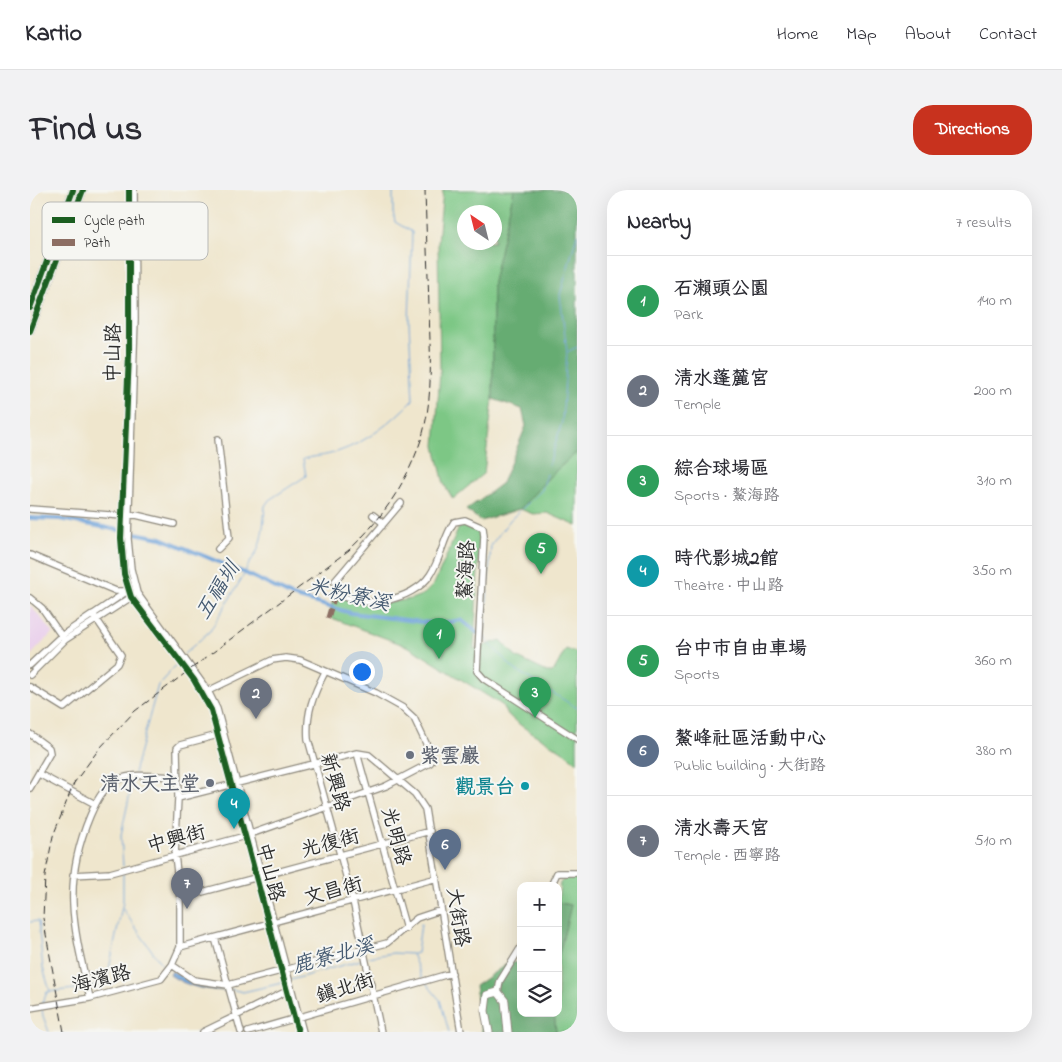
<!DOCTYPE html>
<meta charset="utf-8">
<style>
body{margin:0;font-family:"Indie Flower","LXGW WenKai TC",sans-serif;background:#f2f2f3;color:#2b2b33}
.controls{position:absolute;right:15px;bottom:15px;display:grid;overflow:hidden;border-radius:10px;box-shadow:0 5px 20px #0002}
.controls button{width:45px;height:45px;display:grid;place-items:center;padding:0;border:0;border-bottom:1px solid #e1e1e2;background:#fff;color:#2b2b33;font:25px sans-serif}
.compass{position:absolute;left:427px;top:15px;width:45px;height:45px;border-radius:50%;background:#fff;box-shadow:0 5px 20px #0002;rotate:325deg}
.you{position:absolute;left:331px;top:481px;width:18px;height:18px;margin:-12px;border:4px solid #fff;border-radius:50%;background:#1a73e8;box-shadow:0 0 0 8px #1a73e833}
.badge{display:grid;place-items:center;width:32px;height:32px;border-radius:50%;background:#c8321e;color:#fff;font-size:16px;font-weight:700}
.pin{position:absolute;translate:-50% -41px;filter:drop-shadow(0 1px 2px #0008)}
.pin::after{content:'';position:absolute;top:26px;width:18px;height:15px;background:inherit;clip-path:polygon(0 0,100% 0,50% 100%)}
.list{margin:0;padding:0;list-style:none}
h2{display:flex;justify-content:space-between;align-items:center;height:65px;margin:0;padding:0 20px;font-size:21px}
h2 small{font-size:16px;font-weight:400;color:#7c7c81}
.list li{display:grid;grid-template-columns:32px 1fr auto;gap:15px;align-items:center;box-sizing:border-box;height:90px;padding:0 20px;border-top:1px solid #e1e1e2}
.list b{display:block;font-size:19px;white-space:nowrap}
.list p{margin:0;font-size:16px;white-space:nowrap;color:#7c7c81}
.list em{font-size:16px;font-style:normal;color:#7c7c81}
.icon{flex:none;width:28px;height:28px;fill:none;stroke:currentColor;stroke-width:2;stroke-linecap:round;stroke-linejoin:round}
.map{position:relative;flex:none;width:547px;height:842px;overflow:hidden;border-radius:20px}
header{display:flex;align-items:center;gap:30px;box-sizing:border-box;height:70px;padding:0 25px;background:#fff;border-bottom:1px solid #e1e1e2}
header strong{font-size:24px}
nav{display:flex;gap:28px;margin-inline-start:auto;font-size:18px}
.intro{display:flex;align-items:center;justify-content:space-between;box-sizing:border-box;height:120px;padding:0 30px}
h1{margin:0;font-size:35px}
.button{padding:12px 22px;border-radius:20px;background:#c8321e;color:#fff;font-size:18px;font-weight:700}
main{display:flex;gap:30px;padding:0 30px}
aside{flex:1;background:#fff;border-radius:20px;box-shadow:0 5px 20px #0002}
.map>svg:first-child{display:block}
.built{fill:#ead1ec}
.green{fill:#7dc785;stroke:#547958;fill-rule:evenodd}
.forest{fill:#66ac72;stroke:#486c4e}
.water{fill:#6ca1d9;stroke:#4c6682}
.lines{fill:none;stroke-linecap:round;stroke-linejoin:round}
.stream{stroke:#6ca1d9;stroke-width:1}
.canal{stroke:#6ca1d9;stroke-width:4}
.minor-casing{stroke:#8d887c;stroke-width:8}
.major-casing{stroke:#8d887c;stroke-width:9}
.minor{stroke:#fff;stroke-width:5.5}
.major{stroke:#fff;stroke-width:7}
.rail{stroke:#2b2b2b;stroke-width:1;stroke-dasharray:8 4;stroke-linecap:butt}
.quiet{stroke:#8d6e63;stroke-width:5;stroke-dasharray:10 5;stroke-linecap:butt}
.cycleway-casing{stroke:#f6f6f2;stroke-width:9}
.cycleway{stroke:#1b5e20;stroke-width:6}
.worship-dot{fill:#6b7280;stroke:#f6f6f2;stroke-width:2}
.culture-dot{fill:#0f9aa8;stroke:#f6f6f2;stroke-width:2}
.labels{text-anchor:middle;stroke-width:4;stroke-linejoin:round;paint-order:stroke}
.street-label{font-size:20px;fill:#2b2b2b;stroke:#f6f6f2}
.worship-label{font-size:20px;font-weight:bold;fill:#5b616d;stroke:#f6f6f2;text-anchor:start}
.culture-label{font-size:20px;font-weight:bold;fill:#0d838f;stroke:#f6f6f2;text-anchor:end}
.water-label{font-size:21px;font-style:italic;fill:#455a71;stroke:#f6f6f2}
.key{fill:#f6f6f2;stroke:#b9b9b6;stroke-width:1}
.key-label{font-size:14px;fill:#2b2b2b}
</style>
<header>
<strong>Kartio</strong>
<nav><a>Home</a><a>Map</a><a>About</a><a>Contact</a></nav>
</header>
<div class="intro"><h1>Find us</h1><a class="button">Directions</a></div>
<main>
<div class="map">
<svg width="547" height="842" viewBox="0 0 547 842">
<rect width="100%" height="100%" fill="#f6f6f2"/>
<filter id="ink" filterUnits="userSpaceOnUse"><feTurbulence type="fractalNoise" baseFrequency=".02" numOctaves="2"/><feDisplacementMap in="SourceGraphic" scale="10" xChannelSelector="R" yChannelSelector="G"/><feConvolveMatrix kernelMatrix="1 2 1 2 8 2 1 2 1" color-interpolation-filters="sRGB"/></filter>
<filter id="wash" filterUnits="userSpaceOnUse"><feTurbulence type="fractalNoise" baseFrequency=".0096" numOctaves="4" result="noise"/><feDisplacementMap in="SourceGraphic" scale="20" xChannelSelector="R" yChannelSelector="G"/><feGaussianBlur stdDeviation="1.12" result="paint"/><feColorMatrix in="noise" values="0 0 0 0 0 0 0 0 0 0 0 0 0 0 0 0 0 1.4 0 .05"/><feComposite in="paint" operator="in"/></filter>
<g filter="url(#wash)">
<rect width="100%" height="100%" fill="#efe6cd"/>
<path class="built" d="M0 415 23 442 0 466Z"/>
<path class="green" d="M413 0H484L463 92V209L454 283 423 309 414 294 405 256 410 181 408 52ZM434 22H464V52H434Z
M547 262V336L517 323 503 324 490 319 521 285Z
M431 333 450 341 444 459 471 450 486 467 517 482H523L536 459 547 463V573C529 554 480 537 472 515L379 457 299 427 304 405 346 415 381 409 394 404 404 394Z
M536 687H547V842H526L524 823H528V768L541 715 528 713 530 693Z"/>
<path class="forest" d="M484 0H547V262L521 285 490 319 451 331 436 320 472 293 496 236 492 219 463 209V92Z
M528 713 541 715 528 768Z
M491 772V823H524L526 842H452L445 796 478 773Z"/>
<path class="water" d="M142 781 171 797 196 801C176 800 157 797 140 785Z"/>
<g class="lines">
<path class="stream" d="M537 162 547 157
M519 275 532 232 537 162 530 105 547 45
M517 284 512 300 480 330 461 355 454 448 484 479 547 518
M154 464 180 441 215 383C218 373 224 368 228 359 233 345 234 330 235 316L239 310 276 286 273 269C284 266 296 266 307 262 339 251 360 233 383 210L379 132 382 42 365 32 363 22V0
M104 583 128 495 148 473
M93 676 91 645 103 589
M92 718 129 771 137 779
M0 732 8 731 13 778 20 801
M383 764 387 763 391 734
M338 767 363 763 382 764 392 788
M261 790 334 769
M396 793 410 810 419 842
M60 797 71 794 77 789 93 712V683
M200 799 213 802 252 793
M12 815 17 802 54 798
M12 819 13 826 19 842
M166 842 171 840"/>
<path class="canal" d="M0 328 30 329 131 348 215 383 262 406 321 423 408 434 431 430 454 448"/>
</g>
</g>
<g filter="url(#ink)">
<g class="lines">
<g class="minor-casing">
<path id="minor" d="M99 0V165L91 348 94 384 101 407 164 490 181 520 268 842
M104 0 105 129 98 349 101 379 107 403 178 501 187 519 273 842
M371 313 311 384 305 391 306 402C330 421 383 411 400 385 411 369 413 348 424 332L435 330 453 338 454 346 447 481 454 489 547 549
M0 319 93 326 106 325 144 334
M343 325 352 332V336
M188 359 199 348 188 249
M0 365 86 401H98
M0 408 12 418 33 448
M0 475 31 446 99 400
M295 482C283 505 276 523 278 549L323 711 351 842
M0 485 35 450 103 406
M0 497 34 518 87 474 91 465 63 424
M0 544 19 558 20 563 0 598
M327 563 376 739
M9 584 65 614
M148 608 327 563 339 565 385 604 395 619 431 842
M43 685 80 683 215 646 356 596 400 573 403 568 384 528 373 518 346 503 270 470 256 468 242 470 176 502
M521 696 527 683H547
M150 708 400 641
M185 748 211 842
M150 757 407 688
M142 775 164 790 198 795 357 753 387 728 411 720
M468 802 470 791 491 757
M60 808C44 739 31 695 60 626 66 612 73 597 87 590 104 582 129 587 147 587
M0 818 60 808 131 789 142 775 150 757V708L145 665 148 608 147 558 150 555 188 545
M0 839 1 842
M173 842 259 800
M218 842 422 783"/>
</g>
<g class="major-casing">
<path id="major" d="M0 118 43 0
M0 141 53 0
M459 842 455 821 457 805 468 802 475 811 478 842"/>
</g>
<use href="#minor" class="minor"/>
<use href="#major" class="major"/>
<path class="rail" d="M34 842 13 728 15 686 23 646 44 593 69 559 105 521 319 360C352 329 376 294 391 250 404 209 400 161 399 118 398 79 396 39 395 0"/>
<path class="quiet" d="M298 428 305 405"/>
<g class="cycleway-casing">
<path id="cycleway" d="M99 0V165L91 348 94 384 101 407 164 490 181 520 268 842
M0 118 43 0
M0 141 53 0"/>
</g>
<use href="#cycleway" class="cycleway"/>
</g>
</g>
<g class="worship-dot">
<circle cx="380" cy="565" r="5"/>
<circle cx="180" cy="593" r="5"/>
</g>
<circle class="culture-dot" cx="495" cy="596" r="5"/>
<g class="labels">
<g class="street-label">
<text transform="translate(82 163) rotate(-89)" y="7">中山路</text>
<text transform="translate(435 380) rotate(-87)" y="7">鰲海路</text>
<text transform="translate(306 592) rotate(74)" y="7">新興路</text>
<text transform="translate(367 646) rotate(74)" y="7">光明路</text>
<text transform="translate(146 648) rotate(-15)" y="7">中興街</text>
<text transform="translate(300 652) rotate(-15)" y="7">光復街</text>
<text transform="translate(241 682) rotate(75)" y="7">中山路</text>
<text transform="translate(303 700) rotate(-15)" y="7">文昌街</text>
<text transform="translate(429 727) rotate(81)" y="7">大街路</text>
<text transform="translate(71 788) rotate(-14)" y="7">海濱路</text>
<text transform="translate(315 797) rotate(-17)" y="7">鎮北街</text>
</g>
<g class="worship-label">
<text x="390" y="572">紫雲巖</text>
<text x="170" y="600" text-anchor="end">清水天主堂</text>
</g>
<g class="culture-label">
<text x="485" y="603">觀景台</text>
</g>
<g class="water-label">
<text transform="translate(187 400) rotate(-58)" y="7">五福圳</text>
<text transform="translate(319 404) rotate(13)" y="7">米粉寮溪</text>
<text transform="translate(303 765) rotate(-15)" y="7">鹿寮北溪</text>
</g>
</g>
<rect x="12" y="12" width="166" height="58" rx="8" class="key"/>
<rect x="22" y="27" width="23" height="6" fill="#1b5e20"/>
<rect x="22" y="49" width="23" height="7" fill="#8d6e63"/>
<g class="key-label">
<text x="54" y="35">Cycle path</text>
<text x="54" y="57">Path</text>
</g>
</svg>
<div class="controls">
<button>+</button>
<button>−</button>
<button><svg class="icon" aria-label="layers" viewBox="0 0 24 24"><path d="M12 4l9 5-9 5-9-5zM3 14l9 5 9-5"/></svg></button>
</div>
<svg class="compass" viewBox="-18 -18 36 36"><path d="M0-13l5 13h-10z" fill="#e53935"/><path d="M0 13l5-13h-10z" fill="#7c7c81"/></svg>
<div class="you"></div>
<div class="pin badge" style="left:409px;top:469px;background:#2e9e5b">1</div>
<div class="pin badge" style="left:226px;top:529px;background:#6b7280">2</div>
<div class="pin badge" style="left:505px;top:528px;background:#2e9e5b">3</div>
<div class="pin badge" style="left:204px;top:639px;background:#0f9aa8">4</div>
<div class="pin badge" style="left:511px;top:384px;background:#2e9e5b">5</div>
<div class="pin badge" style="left:415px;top:680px;background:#5c6f8a">6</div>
<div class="pin badge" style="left:157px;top:719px;background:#6b7280">7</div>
</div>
<aside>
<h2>Nearby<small>7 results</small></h2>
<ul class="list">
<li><span class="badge" style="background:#2e9e5b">1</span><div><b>石瀨頭公園</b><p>Park</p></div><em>140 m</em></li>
<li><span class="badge" style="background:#6b7280">2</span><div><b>清水蓬麓宮</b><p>Temple</p></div><em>200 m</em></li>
<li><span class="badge" style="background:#2e9e5b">3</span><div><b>綜合球場區</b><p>Sports · 鰲海路</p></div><em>310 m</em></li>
<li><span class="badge" style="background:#0f9aa8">4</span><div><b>時代影城2館</b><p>Theatre · 中山路</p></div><em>350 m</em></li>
<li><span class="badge" style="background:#2e9e5b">5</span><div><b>台中市自由車場</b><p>Sports</p></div><em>360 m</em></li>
<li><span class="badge" style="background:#5c6f8a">6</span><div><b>鰲峰社區活動中心</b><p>Public building · 大街路</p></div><em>380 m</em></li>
<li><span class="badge" style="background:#6b7280">7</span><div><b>清水壽天宮</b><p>Temple · 西寧路</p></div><em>510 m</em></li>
</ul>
</aside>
</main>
